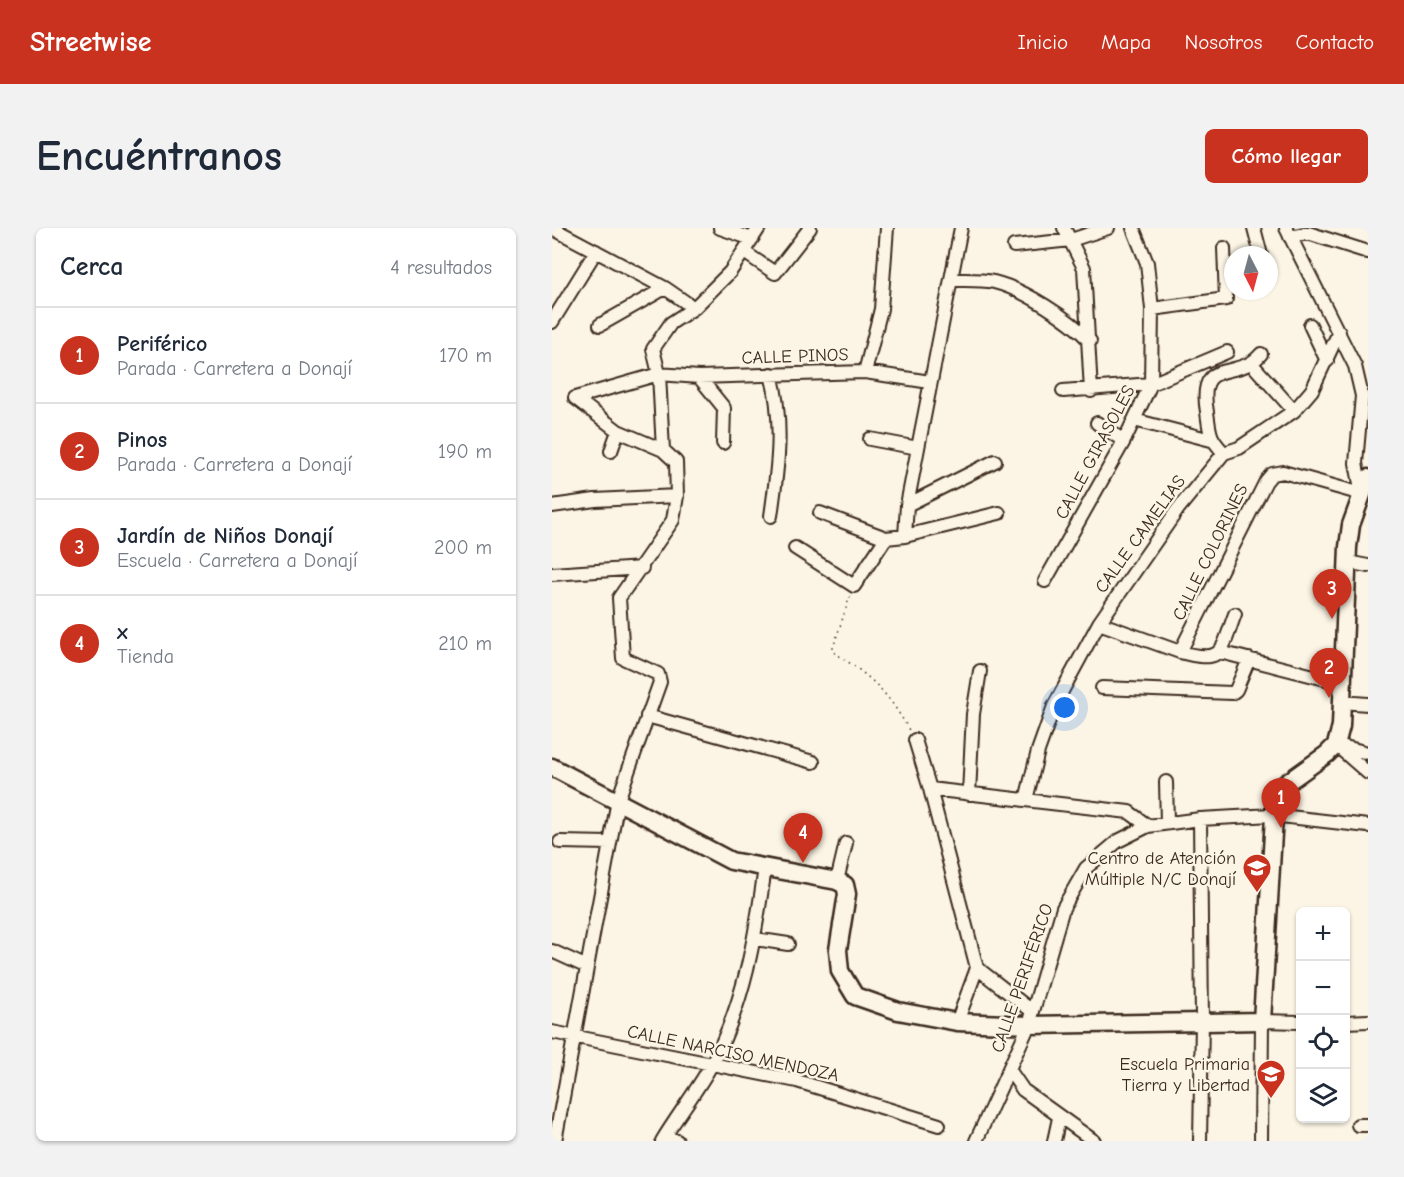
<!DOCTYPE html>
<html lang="es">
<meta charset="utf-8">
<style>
body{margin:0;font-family:"Comic Neue",sans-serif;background:#f2f2f3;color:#1f2937}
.controls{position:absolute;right:18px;bottom:18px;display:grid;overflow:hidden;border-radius:9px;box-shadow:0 2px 4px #0004}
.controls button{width:54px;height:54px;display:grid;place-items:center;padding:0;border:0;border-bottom:2px solid #e0e1e3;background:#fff;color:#1f2937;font:30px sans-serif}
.compass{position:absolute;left:672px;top:18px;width:54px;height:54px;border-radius:50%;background:#fff;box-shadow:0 2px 4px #0004;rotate:174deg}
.you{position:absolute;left:513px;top:480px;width:21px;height:21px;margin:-15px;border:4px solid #fff;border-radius:50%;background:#1a73e8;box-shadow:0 0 0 9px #1a73e833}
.badge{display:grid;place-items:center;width:39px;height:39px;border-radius:50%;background:#c8321e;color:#fff;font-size:20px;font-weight:700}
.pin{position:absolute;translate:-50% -50px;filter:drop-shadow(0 2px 3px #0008)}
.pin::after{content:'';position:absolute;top:32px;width:21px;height:18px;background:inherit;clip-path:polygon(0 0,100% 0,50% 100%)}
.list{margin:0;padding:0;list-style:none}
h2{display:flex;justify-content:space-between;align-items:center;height:78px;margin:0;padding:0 24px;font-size:26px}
h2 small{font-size:20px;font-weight:400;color:#747a83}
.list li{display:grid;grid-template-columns:39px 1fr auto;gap:18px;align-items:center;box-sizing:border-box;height:96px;padding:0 24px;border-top:2px solid #e0e1e3}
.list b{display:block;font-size:22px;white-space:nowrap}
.list p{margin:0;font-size:20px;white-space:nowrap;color:#747a83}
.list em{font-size:20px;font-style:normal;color:#747a83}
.icon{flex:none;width:33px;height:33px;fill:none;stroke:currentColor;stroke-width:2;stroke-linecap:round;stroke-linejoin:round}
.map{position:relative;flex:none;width:816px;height:913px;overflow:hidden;border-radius:9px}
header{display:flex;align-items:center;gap:36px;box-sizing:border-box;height:84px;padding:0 30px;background:#c8321e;color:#fff}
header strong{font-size:28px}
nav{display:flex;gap:33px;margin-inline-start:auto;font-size:21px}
.intro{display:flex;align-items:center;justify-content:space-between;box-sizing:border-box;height:144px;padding:0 36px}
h1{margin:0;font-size:42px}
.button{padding:15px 27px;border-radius:9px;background:#c8321e;color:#fff;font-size:21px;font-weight:700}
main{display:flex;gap:36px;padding:0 36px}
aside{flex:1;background:#fff;border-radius:9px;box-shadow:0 2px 4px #0004}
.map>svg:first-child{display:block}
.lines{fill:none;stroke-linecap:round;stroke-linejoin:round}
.street-casing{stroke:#3b2a1e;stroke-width:16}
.secondary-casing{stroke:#3b2a1e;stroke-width:21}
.path{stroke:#3b2a1e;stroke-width:1.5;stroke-dasharray:1.5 4.5;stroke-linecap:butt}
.street{stroke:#fcf5e5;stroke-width:12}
.secondary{stroke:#fcf5e5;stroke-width:16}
.labels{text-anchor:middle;stroke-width:5;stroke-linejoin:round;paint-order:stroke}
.street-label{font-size:18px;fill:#3b2a1e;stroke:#fcf5e5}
.poi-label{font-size:18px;fill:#3b2a1e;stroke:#fcf5e5;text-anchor:end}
</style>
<header>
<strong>Streetwise</strong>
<nav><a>Inicio</a><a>Mapa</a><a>Nosotros</a><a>Contacto</a></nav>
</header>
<div class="intro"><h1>Encuéntranos</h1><a class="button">Cómo llegar</a></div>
<main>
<aside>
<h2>Cerca<small>4 resultados</small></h2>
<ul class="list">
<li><span class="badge">1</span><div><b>Periférico</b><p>Parada · Carretera a Donají</p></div><em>170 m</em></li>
<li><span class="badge">2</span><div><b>Pinos</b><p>Parada · Carretera a Donají</p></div><em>190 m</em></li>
<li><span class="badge">3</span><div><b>Jardín de Niños Donají</b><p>Escuela · Carretera a Donají</p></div><em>200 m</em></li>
<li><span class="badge">4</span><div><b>x</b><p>Tienda</p></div><em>210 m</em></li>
</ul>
</aside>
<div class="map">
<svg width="816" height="913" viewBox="0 0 816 913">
<rect width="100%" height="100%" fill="#fcf5e5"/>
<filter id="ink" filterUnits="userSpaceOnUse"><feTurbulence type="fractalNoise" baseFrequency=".0167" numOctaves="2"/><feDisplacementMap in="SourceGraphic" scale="12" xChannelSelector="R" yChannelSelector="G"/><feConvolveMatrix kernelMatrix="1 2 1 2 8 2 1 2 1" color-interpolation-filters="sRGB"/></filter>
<g filter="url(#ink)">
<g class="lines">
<g class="street-casing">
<path id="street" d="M0 0 113 60 142 80
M168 0 200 11
M512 0 532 40 539 163
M702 0 709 27
M738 9 756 5 816 24
M462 18 519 12 556 0
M192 24 223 45 258 0
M399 52C413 52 428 51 442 54 471 61 518 91 538 113
M600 81 674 71 672 20
M0 94 44 23
M48 97 113 60
M758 97 775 133
M700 136 742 183
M313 144 329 81 335 0
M147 149 172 180 171 215
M511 163 599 156 675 124
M23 170 107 146 147 149 313 144 378 154
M23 170 66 203
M582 192 659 212
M545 195 572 213
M318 211 366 220
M111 222 107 146 101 121 119 95 142 80 178 44 207 0
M672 225C657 209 658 206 655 184 645 126 685 155 709 126
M355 277 443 233
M0 278 43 272 125 268
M268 285 334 310
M219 288C226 239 232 194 219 146
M353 308 447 285
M243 320 302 358 334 310 353 308 355 277 366 220 409 0
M795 334 816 338
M0 346 90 340
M493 353 572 213 599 156 600 81 595 35 581 0
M547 395 628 424 714 253 720 246 731 244 810 266 804 235 810 168 803 138 734 0
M628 424C673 436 669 423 683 386
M668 424 789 455
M550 460 680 465 684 462 697 431
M788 474 816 476
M95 488 261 534
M363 512 378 561 425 740 480 783
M784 517 816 545
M785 517 816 525
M614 554 615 594
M378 561 577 584 596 598
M417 566 421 486 428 443
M474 572 486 523 502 478 547 395 626 281 672 225 687 220 742 183 760 162 787 104
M648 591 650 793 648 913
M8 614 58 615
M285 653 294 615
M203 711 236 716
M0 723 33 738
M405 794 425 740
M794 794 816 793
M0 804 245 853 387 897
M458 843 471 862 542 913
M806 897H816
M113 908 125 913
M3 913 66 572 108 454 106 446 71 430 67 370 121 292 125 268 124 234 111 222 66 203 59 223
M110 913C125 888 144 864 158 839 192 779 204 706 213 639
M424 913 477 797 511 680 534 640 566 613 596 598 648 591 720 587 816 598
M502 913 507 890
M709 913 710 793 748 794"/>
</g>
<g class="secondary-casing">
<path id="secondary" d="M0 539 179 633 285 653 293 657 295 666 286 722 288 743 303 768 346 783 405 794 477 797 710 793 723 571 733 556 775 526 784 517 789 498 796 319 799 297 816 250"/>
</g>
<path class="path" d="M298 368 280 423C319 449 335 462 358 504"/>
<use href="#street" class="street"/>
<use href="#secondary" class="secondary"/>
</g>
</g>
<defs>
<g id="school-pin" transform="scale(1.5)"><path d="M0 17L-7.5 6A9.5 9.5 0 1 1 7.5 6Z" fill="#c8321e" stroke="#fcf5e5"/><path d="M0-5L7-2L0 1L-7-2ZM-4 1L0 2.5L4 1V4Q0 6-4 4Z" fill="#fff"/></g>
</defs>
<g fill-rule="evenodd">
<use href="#school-pin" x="705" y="640"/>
<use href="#school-pin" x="719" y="846"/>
</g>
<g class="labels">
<g class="street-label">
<text transform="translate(243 128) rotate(-2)" y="6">CALLE PINOS</text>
<text transform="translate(543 224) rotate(-62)" y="6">CALLE GIRASOLES</text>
<text transform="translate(588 306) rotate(-54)" y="6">CALLE CAMELIAS</text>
<text transform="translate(658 324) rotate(-64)" y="6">CALLE COLORINES</text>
<text transform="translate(470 750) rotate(-71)" y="6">CALLE PERIFÉRICO</text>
<text transform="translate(181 825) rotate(12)" y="6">CALLE NARCISO MENDOZA</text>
</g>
<g class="poi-label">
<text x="684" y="636">Centro de Atención<tspan x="684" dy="21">Múltiple N/C Donají</tspan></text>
<text x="698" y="842">Escuela Primaria<tspan x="698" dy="21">Tierra y Libertad</tspan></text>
</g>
</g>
</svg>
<div class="controls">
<button>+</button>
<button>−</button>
<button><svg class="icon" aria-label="locate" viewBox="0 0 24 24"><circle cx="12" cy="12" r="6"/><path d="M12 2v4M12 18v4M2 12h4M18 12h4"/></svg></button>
<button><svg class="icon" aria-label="layers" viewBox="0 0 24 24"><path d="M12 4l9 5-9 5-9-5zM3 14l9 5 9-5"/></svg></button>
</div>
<svg class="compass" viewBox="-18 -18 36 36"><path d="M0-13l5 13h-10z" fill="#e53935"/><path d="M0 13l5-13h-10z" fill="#747a83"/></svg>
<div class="you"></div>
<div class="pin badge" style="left:729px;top:600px">1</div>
<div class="pin badge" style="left:777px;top:470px">2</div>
<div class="pin badge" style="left:780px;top:391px">3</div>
<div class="pin badge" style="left:251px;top:635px">4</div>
</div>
</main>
